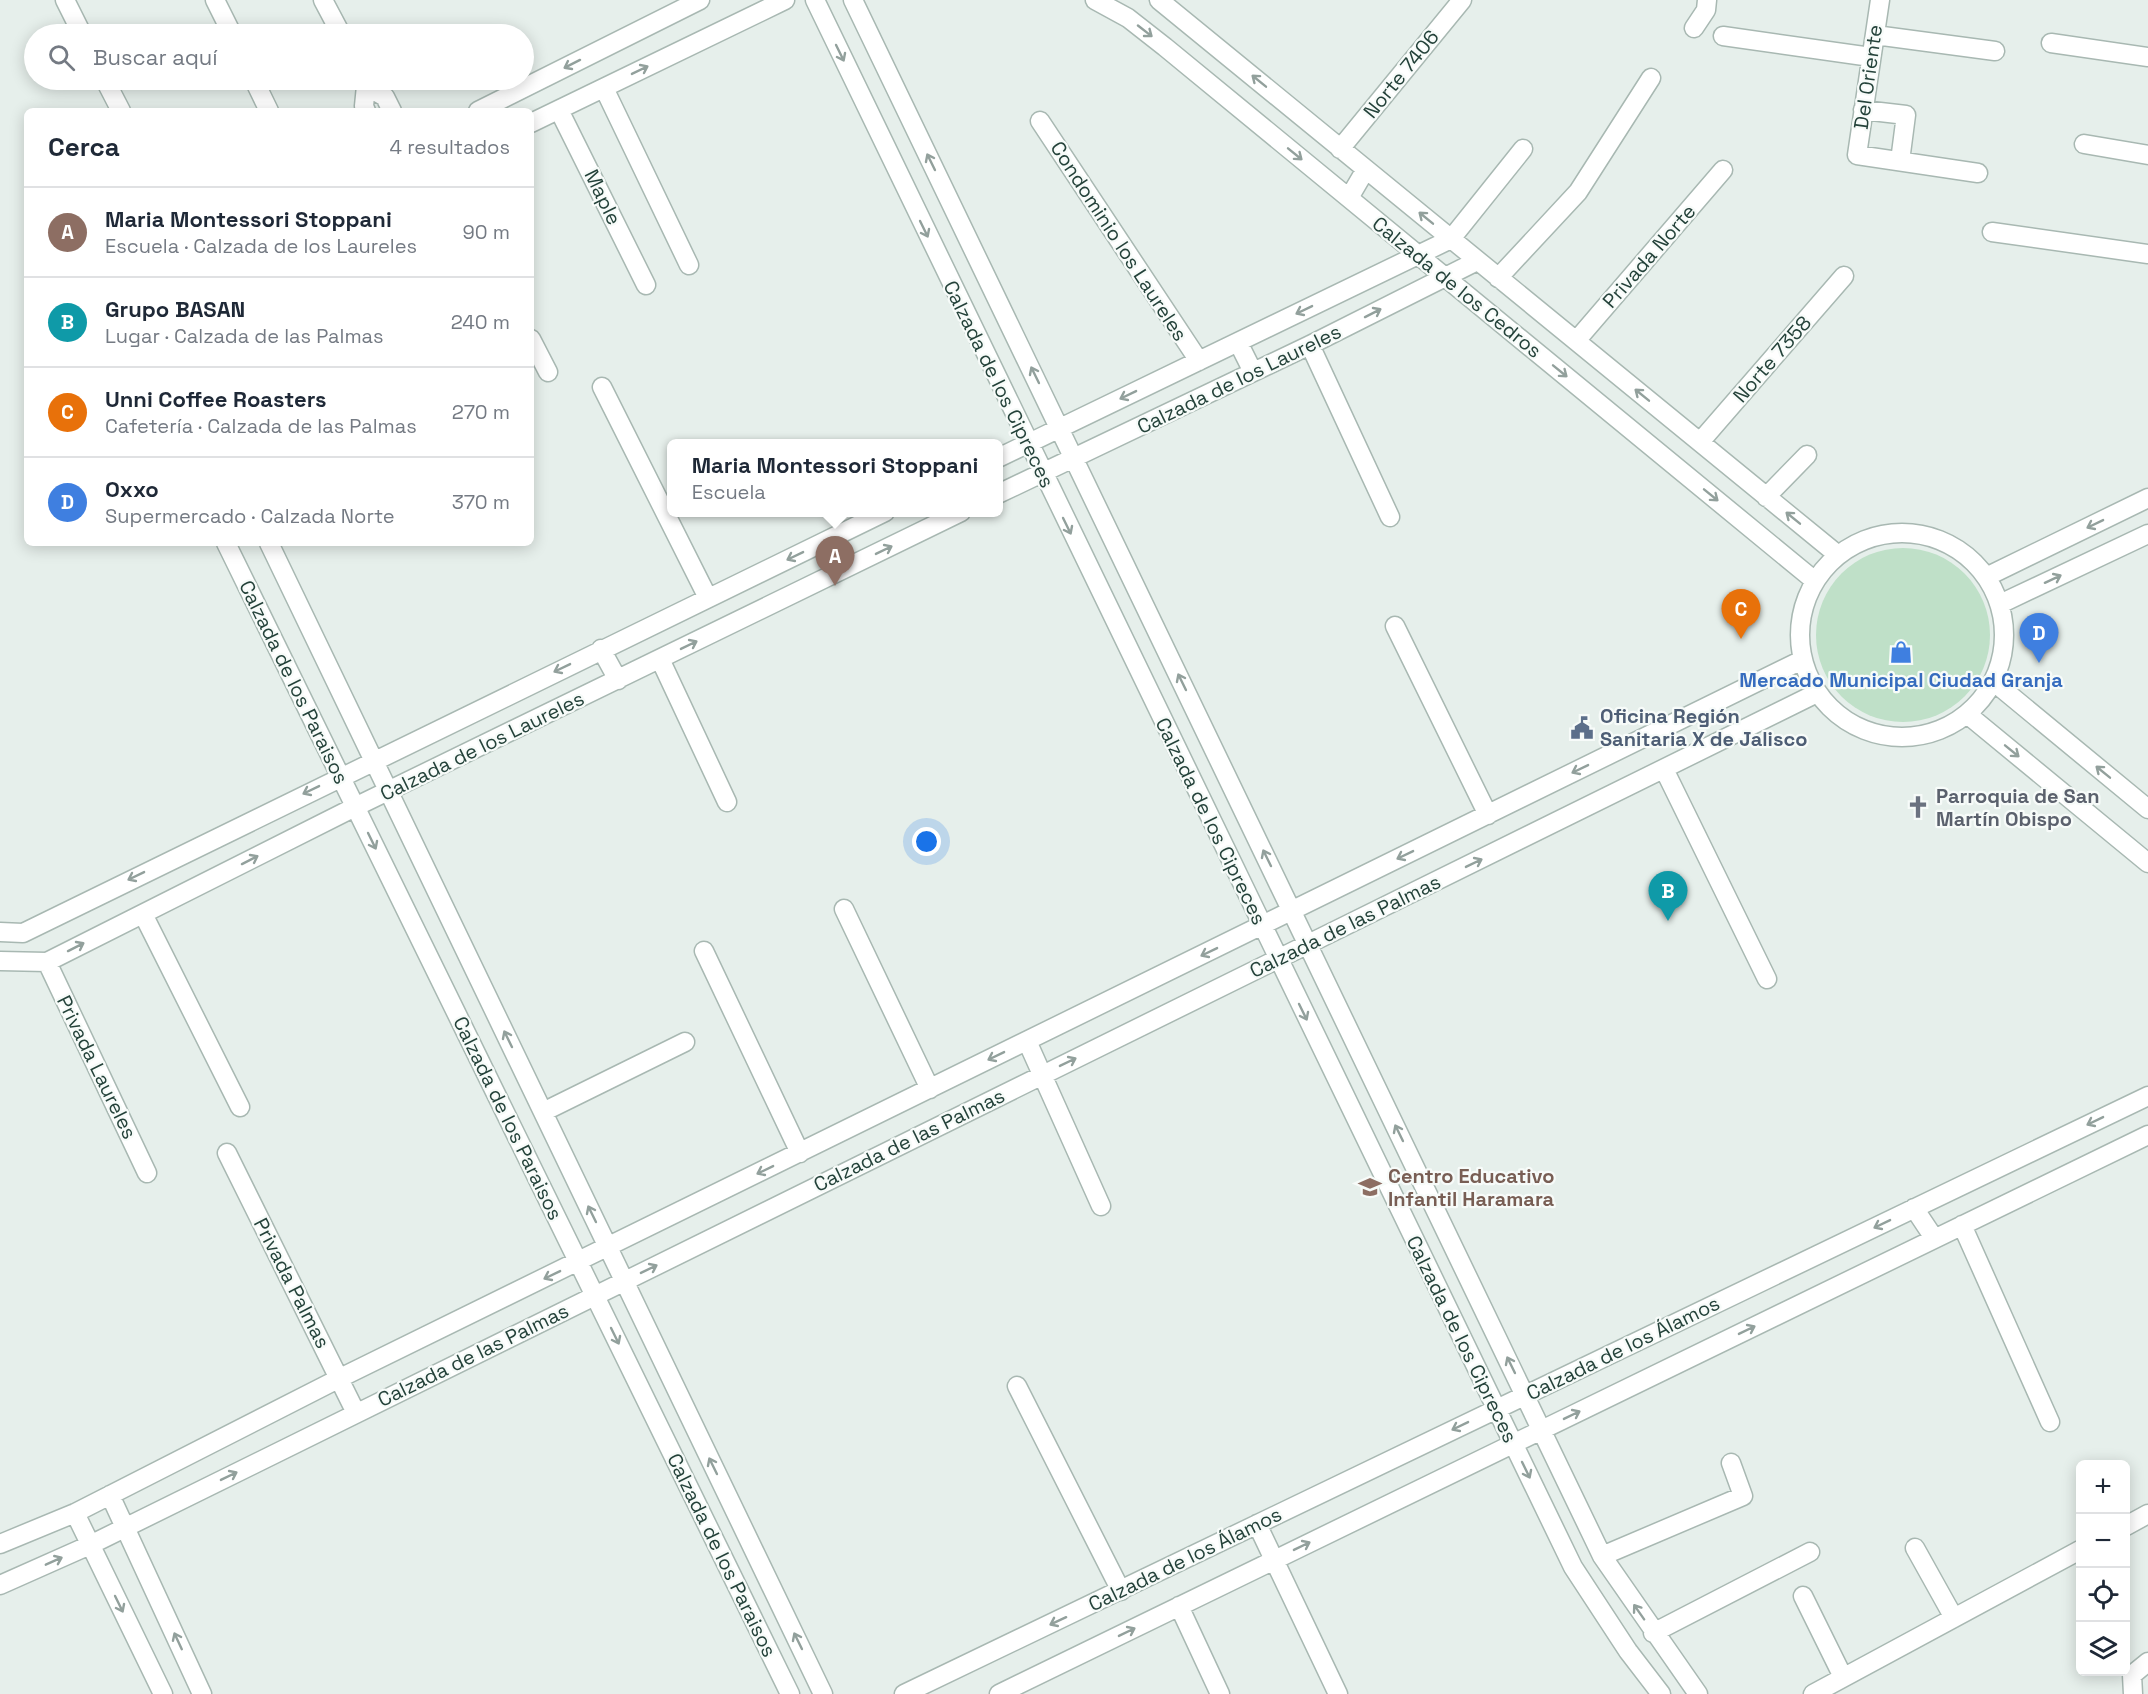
<!DOCTYPE html>
<html lang="es">
<meta charset="utf-8">
<style>
body{margin:0;font-family:"Space Grotesk",sans-serif;background:#f2f2f3;color:#1f2937}
.controls{position:absolute;right:18px;bottom:18px;display:grid;overflow:hidden;border-radius:9px;box-shadow:0 3px 15px #0003}
.controls button{width:54px;height:54px;display:grid;place-items:center;padding:0;border:0;border-bottom:2px solid #e0e1e3;background:#fff;color:#1f2937;font:30px sans-serif}
.you{position:absolute;left:927px;top:842px;width:21px;height:21px;margin:-15px;border:4px solid #fff;border-radius:50%;background:#1a73e8;box-shadow:0 0 0 9px #1a73e833}
.badge{display:grid;place-items:center;width:39px;height:39px;border-radius:50%;background:#ea580c;color:#fff;font-size:20px;font-weight:700}
.pin{position:absolute;translate:-50% -50px;filter:drop-shadow(0 2px 3px #0008)}
.pin::after{content:'';position:absolute;top:32px;width:21px;height:18px;background:inherit;clip-path:polygon(0 0,100% 0,50% 100%)}
.popup{position:absolute;left:667px;top:439px;width:336px;height:78px;box-sizing:border-box;display:grid;place-content:center;border-radius:9px;background:#fff;filter:drop-shadow(0 2px 4px #0005);font-size:20px;white-space:nowrap;color:#747a83}
.popup b{font-size:22px;color:#1f2937}
.popup::after{content:'';position:absolute;left:50%;top:100%;margin-left:-12px;border:12px solid transparent;border-top-color:#fff}
.list{margin:0;padding:0;list-style:none}
h2{display:flex;justify-content:space-between;align-items:center;height:78px;margin:0;padding:0 24px;font-size:26px}
h2 small{font-size:20px;font-weight:400;color:#747a83}
.list li{display:grid;grid-template-columns:39px 1fr auto;gap:18px;align-items:center;box-sizing:border-box;height:90px;padding:0 24px;border-top:2px solid #e0e1e3}
.list b{display:block;font-size:22px;white-space:nowrap}
.list p{margin:0;font-size:20px;white-space:nowrap;color:#747a83}
.list em{font-size:20px;font-style:normal;color:#747a83}
.icon{flex:none;width:33px;height:33px;fill:none;stroke:currentColor;stroke-width:2;stroke-linecap:round;stroke-linejoin:round}
.map{position:relative;flex:none;width:2148px;height:1694px;overflow:hidden}
.search{position:absolute;background:#fff;box-shadow:0 3px 15px #0003;left:24px;top:24px;width:510px;height:66px;display:flex;align-items:center;gap:15px;box-sizing:border-box;padding:0 21px;border-radius:33px;color:#747a83;font-size:22px}
.panel{position:absolute;background:#fff;box-shadow:0 3px 15px #0003;left:24px;top:108px;width:510px;height:438px;border-radius:9px}
.map>svg:first-child{display:block}
.green{fill:#bfe0c8}
.lines{fill:none;stroke-linecap:round;stroke-linejoin:round}
.minor-casing{stroke:#a8b8b2;stroke-width:21}
.minor{stroke:#fff;stroke-width:18}
.oneway{stroke:#92a09c}
.labels{text-anchor:middle;stroke-width:4.5;stroke-linejoin:round;paint-order:stroke}
.street-label{font-size:20px;fill:#24423a;stroke:#f7fbf9}
.shop-label{font-size:20px;font-weight:bold;fill:#366cbe;stroke:#f7fbf9}
.service-label{font-size:20px;font-weight:bold;fill:#4e5e75;stroke:#f7fbf9;text-anchor:start}
.worship-label{font-size:20px;font-weight:bold;fill:#5b616d;stroke:#f7fbf9;text-anchor:start}
.education-label{font-size:20px;font-weight:bold;fill:#785e54;stroke:#f7fbf9;text-anchor:start}
</style>
<div class="map">
<svg width="2148" height="1694" viewBox="0 0 2148 1694">
<rect width="100%" height="100%" fill="#e6efeb"/>
<path class="green" d="M1816 635a87 87 0 1 1 174 0a87 87 0 1 1-174 0Z"/>
<g class="lines">
<g class="minor-casing">
<path id="minor" d="M65 0 82 34
M215 0 232 34
M323 0 341 34
M815 0 1573 1567 1628 1651 1661 1694
M853 0 1602 1556 1698 1694
M1095 0 1128 18 1165 47 1815 581
M1159 0 1838 555
M1880 0 1857 155 1978 173
M1694 28 1706 10 1707 0
M1875 35 1995 51
M1723 36 1871 57
M2051 43 2148 57
M105 80 121 111
M254 80 269 111
M363 80 366 86 385 97 392 111
M604 88 689 265
M559 110 646 285
M1863 110 1906 115 1900 161
M366 111 364 106 366 86
M478 111 700 0
M1040 121 1199 361
M531 123 785 0
M2084 144 2148 155
M1340 149 1462 0
M1349 198 1366 169
M1992 232 2148 254
M1498 278 1578 192 1651 78
M531 339 548 372
M1576 341 1723 170
M1238 342 1253 372
M1310 345 1390 517
M602 387 708 598
M1700 442 1844 276
M998 458 1451 239 1523 149
M998 494 1310 345 1477 261
M1766 497 1807 455
M1800 635a102 102 0 1 1 204 0a102 102 0 1 1-204 0Z
M226 543 790 1694
M269 543 823 1694
M1986 577 2148 498
M2000 604 2148 534
M1395 626 1488 815
M601 649 618 680
M660 659 727 802
M1994 682 2148 809
M1967 714 2148 863
M1664 769 1767 979
M844 909 930 1089
M143 914 240 1107
M0 932 23 933 885 512
M704 951 800 1153
M0 961 47 962 355 807 961 512
M47 962 147 1173
M1027 1041 1101 1206
M543 1112 685 1042
M227 1153 356 1413
M1914 1208 1934 1238
M1962 1225 2050 1422
M1017 1386 1121 1591
M110 1495 202 1694
M75 1513 163 1694
M1257 1524 1338 1694
M2126 1526 2148 1514
M0 1544 75 1513 340 1378 1802 660
M1915 1548 1954 1618
M1602 1556 1743 1496 1731 1463
M0 1585 90 1545 1817 693
M1803 1596 1843 1677
M1179 1606 1220 1694
M1653 1633 1810 1552
M904 1694 2148 1096
M999 1694 2148 1135
M1813 1694 2080 1550
M2133 1694 2132 1675 2148 1662"/>
</g>
<use href="#minor" class="minor"/>
</g>
<defs><path id="oneway-shaft" d="M-6 0H5M1.5-3L5.5 0L1.5 3" fill="none" stroke-width="1.6" stroke-linecap="round" stroke-linejoin="round" transform="scale(1.5)"/></defs>
<g class="oneway">
<use href="#oneway-shaft" transform="translate(1145 31) rotate(38)"/>
<use href="#oneway-shaft" transform="translate(840 53) rotate(64)"/>
<use href="#oneway-shaft" transform="translate(572 64) rotate(153)"/>
<use href="#oneway-shaft" transform="translate(640 70) rotate(-26)"/>
<use href="#oneway-shaft" transform="translate(1259 81) rotate(-141)"/>
<use href="#oneway-shaft" transform="translate(1295 154) rotate(39)"/>
<use href="#oneway-shaft" transform="translate(931 162) rotate(-116)"/>
<use href="#oneway-shaft" transform="translate(1426 218) rotate(-141)"/>
<use href="#oneway-shaft" transform="translate(924 229) rotate(64)"/>
<use href="#oneway-shaft" transform="translate(1304 310) rotate(154)"/>
<use href="#oneway-shaft" transform="translate(1373 313) rotate(-27)"/>
<use href="#oneway-shaft" transform="translate(1560 371) rotate(39)"/>
<use href="#oneway-shaft" transform="translate(1035 375) rotate(-116)"/>
<use href="#oneway-shaft" transform="translate(1128 395) rotate(154)"/>
<use href="#oneway-shaft" transform="translate(1642 395) rotate(-141)"/>
<use href="#oneway-shaft" transform="translate(1711 495) rotate(39)"/>
<use href="#oneway-shaft" transform="translate(1793 518) rotate(-141)"/>
<use href="#oneway-shaft" transform="translate(2095 524) rotate(154)"/>
<use href="#oneway-shaft" transform="translate(1067 526) rotate(64)"/>
<use href="#oneway-shaft" transform="translate(884 550) rotate(-26)"/>
<use href="#oneway-shaft" transform="translate(795 556) rotate(154)"/>
<use href="#oneway-shaft" transform="translate(2053 579) rotate(-25)"/>
<use href="#oneway-shaft" transform="translate(689 645) rotate(-26)"/>
<use href="#oneway-shaft" transform="translate(562 668) rotate(154)"/>
<use href="#oneway-shaft" transform="translate(1182 682) rotate(-116)"/>
<use href="#oneway-shaft" transform="translate(2012 751) rotate(39)"/>
<use href="#oneway-shaft" transform="translate(1580 769) rotate(154)"/>
<use href="#oneway-shaft" transform="translate(2103 772) rotate(-141)"/>
<use href="#oneway-shaft" transform="translate(311 790) rotate(154)"/>
<use href="#oneway-shaft" transform="translate(372 841) rotate(64)"/>
<use href="#oneway-shaft" transform="translate(1405 855) rotate(154)"/>
<use href="#oneway-shaft" transform="translate(1267 858) rotate(-116)"/>
<use href="#oneway-shaft" transform="translate(250 860) rotate(-27)"/>
<use href="#oneway-shaft" transform="translate(1474 863) rotate(-26)"/>
<use href="#oneway-shaft" transform="translate(136 876) rotate(154)"/>
<use href="#oneway-shaft" transform="translate(76 947) rotate(-27)"/>
<use href="#oneway-shaft" transform="translate(1209 952) rotate(154)"/>
<use href="#oneway-shaft" transform="translate(1303 1012) rotate(64)"/>
<use href="#oneway-shaft" transform="translate(508 1039) rotate(-116)"/>
<use href="#oneway-shaft" transform="translate(996 1056) rotate(154)"/>
<use href="#oneway-shaft" transform="translate(1068 1062) rotate(-26)"/>
<use href="#oneway-shaft" transform="translate(2095 1121) rotate(154)"/>
<use href="#oneway-shaft" transform="translate(1399 1133) rotate(-116)"/>
<use href="#oneway-shaft" transform="translate(765 1170) rotate(154)"/>
<use href="#oneway-shaft" transform="translate(592 1214) rotate(-116)"/>
<use href="#oneway-shaft" transform="translate(1882 1224) rotate(154)"/>
<use href="#oneway-shaft" transform="translate(649 1269) rotate(-26)"/>
<use href="#oneway-shaft" transform="translate(552 1275) rotate(154)"/>
<use href="#oneway-shaft" transform="translate(1747 1330) rotate(-26)"/>
<use href="#oneway-shaft" transform="translate(615 1336) rotate(64)"/>
<use href="#oneway-shaft" transform="translate(1511 1365) rotate(-116)"/>
<use href="#oneway-shaft" transform="translate(1572 1415) rotate(-26)"/>
<use href="#oneway-shaft" transform="translate(1460 1426) rotate(154)"/>
<use href="#oneway-shaft" transform="translate(713 1466) rotate(-116)"/>
<use href="#oneway-shaft" transform="translate(1526 1470) rotate(64)"/>
<use href="#oneway-shaft" transform="translate(229 1476) rotate(-26)"/>
<use href="#oneway-shaft" transform="translate(1302 1546) rotate(-26)"/>
<use href="#oneway-shaft" transform="translate(54 1561) rotate(-24)"/>
<use href="#oneway-shaft" transform="translate(119 1604) rotate(64)"/>
<use href="#oneway-shaft" transform="translate(1639 1612) rotate(-125)"/>
<use href="#oneway-shaft" transform="translate(1058 1621) rotate(155)"/>
<use href="#oneway-shaft" transform="translate(1127 1632) rotate(-26)"/>
<use href="#oneway-shaft" transform="translate(178 1641) rotate(-115)"/>
<use href="#oneway-shaft" transform="translate(798 1641) rotate(-116)"/>
</g>
<defs>
<g id="shop-bare" transform="scale(1.8)"><path d="M-5-2.5h2.3a2.7 3.5 0 0 1 5.4 0H5L5.5 6h-11ZM-1.5-2.5h3a1.5 2.3 0 0 0-3 0Z" fill="#3f7fe0" stroke="#f7fbf9" stroke-width="2.5" paint-order="stroke"/></g>
<g id="civic-bare" transform="scale(1.8)"><path d="M-.6-6.5H3V-4.5H.6V-3L4-1V1h2V6H-6V1h2V-1L-.6-3ZM-1.2 2.5V6h2.4V2.5Z" fill="#5c6f8a" stroke="#f7fbf9" stroke-width="2.5" paint-order="stroke"/></g>
<g id="church-bare" transform="scale(1.8)"><path d="M-1.2-6h2.4v3.5h3.3v2.4h-3.3V6h-2.4V-.1h-3.3v-2.4h3.3Z" fill="#6b7280" stroke="#f7fbf9" stroke-width="2.5" paint-order="stroke"/></g>
<g id="school-bare" transform="scale(1.8)"><path d="M0-5L7-2L0 1L-7-2ZM-4 1L0 2.5L4 1V4Q0 6-4 4Z" fill="#8d6e63" stroke="#f7fbf9" stroke-width="2.5" paint-order="stroke"/></g>
</defs>
<g fill-rule="evenodd">
<use href="#shop-bare" x="1901" y="652"/>
<use href="#civic-bare" x="1582" y="728"/>
<use href="#church-bare" x="1918" y="807"/>
<use href="#school-bare" x="1370" y="1187"/>
</g>
<g class="labels">
<g class="street-label">
<text transform="translate(1401 74) rotate(-51)" y="7">Norte 7406</text>
<text transform="translate(1868 77) rotate(-82)" y="7">Del Oriente</text>
<text transform="translate(603 197) rotate(64)" y="7">Maple</text>
<text transform="translate(1119 241) rotate(57)" y="7">Condominio los Laureles</text>
<text transform="translate(1649 256) rotate(-49)" y="7">Privada Norte</text>
<text transform="translate(1457 287) rotate(39)" y="7">Calzada de los Cedros</text>
<text transform="translate(1772 359) rotate(-49)" y="7">Norte 7358</text>
<text transform="translate(1239 379) rotate(-26)" y="7">Calzada de los Laureles</text>
<text transform="translate(999 384) rotate(64)" y="7">Calzada de los Cipreces</text>
<text transform="translate(294 682) rotate(64)" y="7">Calzada de los Paraisos</text>
<text transform="translate(482 746) rotate(-26)" y="7">Calzada de los Laureles</text>
<text transform="translate(1211 821) rotate(64)" y="7">Calzada de los Cipreces</text>
<text transform="translate(1345 926) rotate(-26)" y="7">Calzada de las Palmas</text>
<text transform="translate(97 1067) rotate(64)" y="7">Privada Laureles</text>
<text transform="translate(508 1118) rotate(64)" y="7">Calzada de los Paraisos</text>
<text transform="translate(909 1140) rotate(-26)" y="7">Calzada de las Palmas</text>
<text transform="translate(292 1283) rotate(63)" y="7">Privada Palmas</text>
<text transform="translate(1462 1339) rotate(64)" y="7">Calzada de los Cipreces</text>
<text transform="translate(1623 1348) rotate(-26)" y="7">Calzada de los Álamos</text>
<text transform="translate(473 1355) rotate(-26)" y="7">Calzada de las Palmas</text>
<text transform="translate(722 1555) rotate(64)" y="7">Calzada de los Paraisos</text>
<text transform="translate(1185 1559) rotate(-26)" y="7">Calzada de los Álamos</text>
</g>
<g class="shop-label">
<text x="1901" y="687">Mercado Municipal Ciudad Granja</text>
</g>
<g class="service-label">
<text x="1600" y="723">Oficina Región<tspan x="1600" dy="23">Sanitaria X de Jalisco</tspan></text>
</g>
<g class="worship-label">
<text x="1936" y="803">Parroquia de San<tspan x="1936" dy="23">Martín Obispo</tspan></text>
</g>
<g class="education-label">
<text x="1388" y="1183">Centro Educativo<tspan x="1388" dy="23">Infantil Haramara</tspan></text>
</g>
</g>
</svg>
<div class="controls">
<button>+</button>
<button>−</button>
<button><svg class="icon" aria-label="locate" viewBox="0 0 24 24"><circle cx="12" cy="12" r="6"/><path d="M12 2v4M12 18v4M2 12h4M18 12h4"/></svg></button>
<button><svg class="icon" aria-label="layers" viewBox="0 0 24 24"><path d="M12 4l9 5-9 5-9-5zM3 14l9 5 9-5"/></svg></button>
</div>
<div class="you"></div>
<div class="pin badge" style="left:835px;top:586px;background:#8d6e63">A</div>
<div class="popup"><b>Maria Montessori Stoppani</b>Escuela</div>
<div class="pin badge" style="left:1668px;top:921px;background:#0f9aa8">B</div>
<div class="pin badge" style="left:1741px;top:639px;background:#e8710a">C</div>
<div class="pin badge" style="left:2039px;top:663px;background:#3f7fe0">D</div>
<div class="search"><svg class="icon" aria-label="search" viewBox="0 0 24 24"><circle cx="10" cy="10" r="6"/><path d="M15 15l6 6"/></svg>Buscar aquí</div>
<section class="panel">
<h2>Cerca<small>4 resultados</small></h2>
<ul class="list">
<li><span class="badge" style="background:#8d6e63">A</span><div><b>Maria Montessori Stoppani</b><p>Escuela · Calzada de los Laureles</p></div><em>90 m</em></li>
<li><span class="badge" style="background:#0f9aa8">B</span><div><b>Grupo BASAN</b><p>Lugar · Calzada de las Palmas</p></div><em>240 m</em></li>
<li><span class="badge" style="background:#e8710a">C</span><div><b>Unni Coffee Roasters</b><p>Cafetería · Calzada de las Palmas</p></div><em>270 m</em></li>
<li><span class="badge" style="background:#3f7fe0">D</span><div><b>Oxxo</b><p>Supermercado · Calzada Norte</p></div><em>370 m</em></li>
</ul>
</section>
</div>
